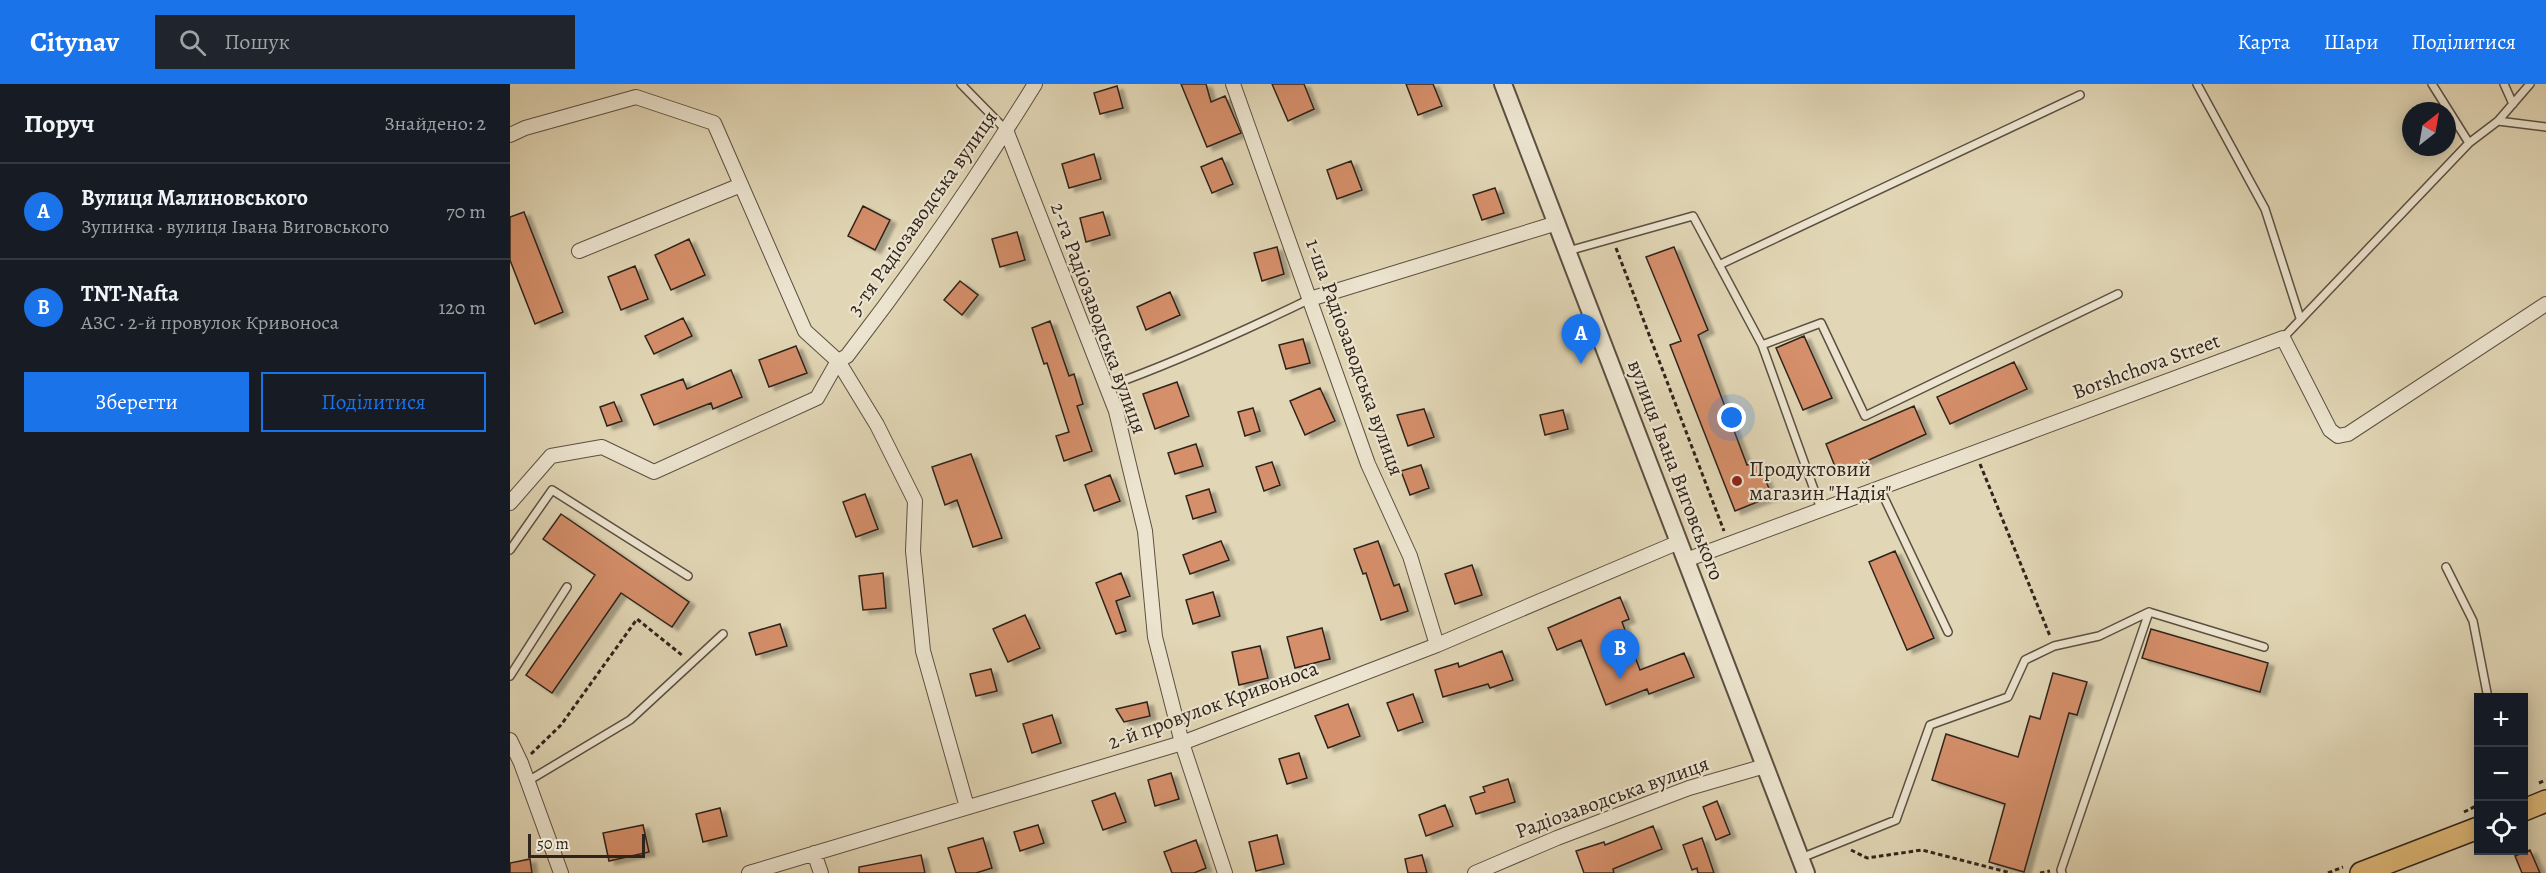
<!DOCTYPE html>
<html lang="uk">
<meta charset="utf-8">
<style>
body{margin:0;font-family:Alegreya,serif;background:#20242c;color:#f1f3f6}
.controls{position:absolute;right:18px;bottom:18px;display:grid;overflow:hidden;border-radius:0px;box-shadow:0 3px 15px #0003}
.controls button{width:54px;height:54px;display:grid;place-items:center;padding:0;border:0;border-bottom:2px solid #363941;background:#171b24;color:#f1f3f6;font:30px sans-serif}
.compass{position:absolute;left:1892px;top:18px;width:54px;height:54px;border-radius:50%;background:#171b24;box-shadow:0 3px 15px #0003;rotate:31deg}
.scale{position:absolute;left:18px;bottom:15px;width:117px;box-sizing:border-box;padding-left:6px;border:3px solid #2f241c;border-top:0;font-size:16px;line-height:21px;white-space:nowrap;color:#2f241c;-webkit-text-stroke:4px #ece4cf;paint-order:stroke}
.you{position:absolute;left:1222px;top:334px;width:21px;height:21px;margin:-15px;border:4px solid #fff;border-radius:50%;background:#1a73e8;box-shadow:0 0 0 9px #1a73e833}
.badge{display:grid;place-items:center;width:39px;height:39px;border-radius:50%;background:#1a73e8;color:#fff;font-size:20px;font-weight:700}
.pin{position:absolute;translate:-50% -50px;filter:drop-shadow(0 2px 3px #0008)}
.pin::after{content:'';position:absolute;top:32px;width:21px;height:18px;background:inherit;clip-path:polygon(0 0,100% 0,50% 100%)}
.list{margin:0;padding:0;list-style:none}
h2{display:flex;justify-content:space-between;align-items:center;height:78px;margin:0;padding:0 24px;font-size:26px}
h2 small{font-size:20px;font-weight:400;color:#9ea1a6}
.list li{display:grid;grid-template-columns:39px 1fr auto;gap:18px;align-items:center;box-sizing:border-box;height:96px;padding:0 24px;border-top:2px solid #363941}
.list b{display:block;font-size:22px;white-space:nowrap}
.list p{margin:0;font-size:20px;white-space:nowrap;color:#9ea1a6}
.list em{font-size:20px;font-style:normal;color:#9ea1a6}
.actions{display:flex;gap:12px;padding:18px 24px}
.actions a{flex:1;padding:14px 0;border:2px solid #1a73e8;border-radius:0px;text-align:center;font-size:21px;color:#1a73e8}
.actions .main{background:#1a73e8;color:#fff}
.icon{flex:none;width:33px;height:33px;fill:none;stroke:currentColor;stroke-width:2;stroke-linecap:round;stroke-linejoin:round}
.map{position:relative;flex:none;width:2036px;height:789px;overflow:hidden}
header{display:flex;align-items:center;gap:36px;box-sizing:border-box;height:84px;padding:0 30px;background:#1a73e8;color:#fff}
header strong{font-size:28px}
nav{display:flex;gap:33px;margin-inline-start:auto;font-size:21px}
.search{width:420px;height:54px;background:#20242c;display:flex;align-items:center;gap:15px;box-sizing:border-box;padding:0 21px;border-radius:0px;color:#9ea1a6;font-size:22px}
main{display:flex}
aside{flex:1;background:#171b24}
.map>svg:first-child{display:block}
.building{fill:#d58f6a;stroke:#2f241c;stroke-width:1.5;filter:url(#shadow)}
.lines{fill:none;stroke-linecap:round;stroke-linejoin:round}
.service-casing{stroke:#5c5042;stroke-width:10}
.minor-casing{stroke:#5c5042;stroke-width:16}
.tertiary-casing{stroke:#5c5042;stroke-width:20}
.primary-casing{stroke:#2f241c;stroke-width:24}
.path{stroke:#2f241c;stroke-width:3;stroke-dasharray:4.5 3;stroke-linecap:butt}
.service{stroke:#ece4cf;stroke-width:7}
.minor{stroke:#ece4cf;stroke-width:14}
.tertiary{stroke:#ece4cf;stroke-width:16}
.primary{stroke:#e0bb7a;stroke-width:21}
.poi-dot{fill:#8f2418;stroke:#ece4cf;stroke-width:2}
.labels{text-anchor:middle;stroke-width:4.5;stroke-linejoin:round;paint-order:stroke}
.street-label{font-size:21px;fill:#2f241c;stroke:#ece4cf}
.poi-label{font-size:21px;fill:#2f241c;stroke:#ece4cf;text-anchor:start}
</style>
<header>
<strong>Citynav</strong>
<div class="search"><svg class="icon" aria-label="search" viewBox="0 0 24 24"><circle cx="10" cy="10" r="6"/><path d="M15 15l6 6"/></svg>Пошук</div>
<nav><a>Карта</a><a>Шари</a><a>Поділитися</a></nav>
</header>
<main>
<aside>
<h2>Поруч<small>Знайдено: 2</small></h2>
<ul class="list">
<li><span class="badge">A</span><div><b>Вулиця Малиновського</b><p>Зупинка · вулиця Івана Виговського</p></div><em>70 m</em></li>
<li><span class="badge">B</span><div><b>TNT-Nafta</b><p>АЗС · 2-й провулок Кривоноса</p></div><em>120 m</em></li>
</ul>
<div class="actions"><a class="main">Зберегти</a><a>Поділитися</a></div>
</aside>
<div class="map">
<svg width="2036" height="789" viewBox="0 0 2036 789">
<defs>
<filter id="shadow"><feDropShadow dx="6" dy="3.5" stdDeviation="1.5" flood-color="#0004"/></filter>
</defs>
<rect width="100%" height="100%" fill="#e1d6b5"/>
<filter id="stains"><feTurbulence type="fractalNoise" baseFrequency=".00333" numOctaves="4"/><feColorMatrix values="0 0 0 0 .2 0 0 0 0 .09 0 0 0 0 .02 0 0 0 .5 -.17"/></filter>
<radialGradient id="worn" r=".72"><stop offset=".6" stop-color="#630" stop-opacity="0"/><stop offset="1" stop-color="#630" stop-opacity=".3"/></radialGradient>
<path class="building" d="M671 0H696L701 18 715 12 731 49 697 63Z
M762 0H794L804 25 778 37Z
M896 0H923L932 22 908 31Z
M607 2 613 24 590 30 584 9Z
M584 70 591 95 559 104 552 80Z
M712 74 723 100 702 109 691 83Z
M841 77 852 106 827 115 817 86Z
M985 104 994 129 972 136 963 111Z
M353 122 380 136 365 166 338 152Z
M14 128 53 228 25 240 0 176V133Z
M593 128 600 151 576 158 570 134Z
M507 148 515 176 490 183 482 155Z
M179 155 195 191 161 206 145 171Z
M767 163 774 190 752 197 744 169Z
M1164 163 1198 246 1188 251 1237 381 1248 377 1262 412 1225 427 1160 261 1171 257 1136 173Z
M125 182 138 215 111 226 98 193Z
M450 197 468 211 452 231 434 216Z
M660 208 670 231 636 246 627 223Z
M173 234 182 252 144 270 135 252Z
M540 237 559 292 564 290 573 320 567 322 582 367 554 377 546 352 559 348 537 279 534 280 522 244Z
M1294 252 1322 314 1293 326 1266 264Z
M793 255 800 279 776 285 769 261Z
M286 262 297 289 259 303 249 276Z
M1504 278 1517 305 1440 340 1427 313Z
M221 286 232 313 203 325 201 319 144 341 131 311 173 295 177 305Z
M667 298 679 332 645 345 633 310Z
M810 304 825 337 795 351 780 317Z
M104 318 112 337 97 342 90 323Z
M1404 322 1416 350 1328 390 1316 360Z
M743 324 750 347 735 352 728 328Z
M914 325 924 353 898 362 887 331Z
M1053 326 1058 345 1035 351 1030 331Z
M686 360 693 382 665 390 658 369Z
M461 370 492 454 463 463 447 416 435 421 422 383Z
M762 378 770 401 754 407 746 383Z
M911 381 919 404 900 411 891 387Z
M600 391 610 417 584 427 575 401Z
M699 405 706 428 683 435 676 412Z
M355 410 368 445 346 453 333 418Z
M51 430 179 518 162 543 111 509 42 609 16 591 85 491 33 455Z
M711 457 719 476 680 490 673 471Z
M868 457 884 502 889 500 898 527 871 536 856 489 853 490 844 465Z
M1385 467 1424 554 1397 566 1359 478Z
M962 481 972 511 945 520 935 490Z
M373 489 376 524 353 526 349 492Z
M611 489 620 512 606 517 616 547 606 550 586 499Z
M703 508 710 532 683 540 676 516Z
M1110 513 1119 535 1112 538 1130 586 1174 569 1184 593 1139 610 1137 605 1096 621 1071 556 1047 566 1038 544Z
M515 531 530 564 498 578 483 545Z
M270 540 277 562 246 571 239 549Z
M812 544 820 575 785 584 777 553Z
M1641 545 1758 579 1750 608 1632 574Z
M750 562 758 594 729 601 722 568Z
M992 567 1003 596 980 604 978 600 933 613 925 586 948 579 949 583Z
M481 585 487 607 466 612 460 590Z
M1543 589 1577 598 1567 631 1559 629 1514 788 1479 778 1495 720 1422 696 1436 650 1508 673 1520 632 1530 635Z
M903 610 913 638 888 647 877 619Z
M637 618 640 632 614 638 606 625Z
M838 620 850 652 818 664 805 632Z
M542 631 551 659 522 669 513 640Z
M789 669 797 694 777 700 769 675Z
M661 689 669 715 645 722 638 696Z
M998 695 1005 718 966 730 960 713 975 708 973 703Z
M605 709 616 738 593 746 582 717Z
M1207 717 1220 750 1206 756 1193 723Z
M935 721 943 742 916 752 909 731Z
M210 724 217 752 193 758 186 730Z
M133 741 139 768 99 777 93 749Z
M528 741 534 759 510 767 504 748Z
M1143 742 1152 765 1103 785 1104 789H1074L1066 767 1094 758 1095 761Z
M767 751 774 780 746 787 739 758Z
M473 754 482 784 466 789H446L438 764Z
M1192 754 1204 789H1188L1187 784 1182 786 1173 761Z
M686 756 696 784 684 789H662L654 768Z
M2020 766 2030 789H2012L2005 772Z
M411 771 415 789H349V783Z
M912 771 917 789H898L895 775Z
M20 775 22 789H0V779Z"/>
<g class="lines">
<g class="service-casing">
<path id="service" d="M451 0 496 46
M1687 0 1755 125 1790 234
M1922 0 1959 59
M1994 0 2003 20
M1988 37 2036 43
M1058 167 1183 132 1252 261 1311 239 1355 332 1608 210
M1209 181 1570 11
M1773 254 1959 59 1988 37 2020 0
M1252 261 1311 425
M596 303C667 278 734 247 800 215
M1369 403 1438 548
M0 466 42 406 178 492
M1936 483 1963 537 1978 614
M0 592 57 503
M18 697 120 636 213 550
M1291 774 1386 736 1420 641 1498 613 1515 576 1544 562 1589 552 1639 528
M1552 789 1551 786 1639 528 1754 563"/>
</g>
<g class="minor-casing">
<path id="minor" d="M723 0 858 380 900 472 927 561
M496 46 606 327 635 447 645 553 672 659 715 789
M0 51 15 44 126 13 204 39 295 247 328 277 367 341 405 417 403 467 413 567 457 723
M69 167 231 101
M800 215 1047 139
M328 277 337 272C404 185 467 94 525 0
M0 419 41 372 92 363 144 388 307 314 328 277
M1176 476 1773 254 1820 346 1828 352 1838 350 2036 220
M0 656 11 679 51 789
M304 769 311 789
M239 789 672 659 927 561 1169 458
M965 789 1047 754 1179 704 1255 682"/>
</g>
<g class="tertiary-casing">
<path id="tertiary" d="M993 0 1296 789"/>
</g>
<g class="primary-casing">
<path id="primary" d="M2014 726 2036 717
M1851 789 1968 744"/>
</g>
<path class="path" d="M1106 164 1214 447
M1470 380 1540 552
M21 670 51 641 127 535 173 572
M2029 699 2036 696
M1954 728 1968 721
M1341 766 1357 774 1412 766 1501 789
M1530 789 1540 787
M1818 789 1833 783"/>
<use href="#service" class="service"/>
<use href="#minor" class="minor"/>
<use href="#tertiary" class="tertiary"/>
<use href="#primary" class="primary"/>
</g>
<circle class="poi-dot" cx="1227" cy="397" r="6"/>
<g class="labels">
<g class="street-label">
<text transform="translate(412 129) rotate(-55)" y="7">3-тя Радіозаводська вулиця</text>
<text transform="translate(589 234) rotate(70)" y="7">2-га Радіозаводська вулиця</text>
<text transform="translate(845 273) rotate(70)" y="7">1-ша Радіозаводська вулиця</text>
<text transform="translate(1636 282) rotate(-20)" y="7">Borshchova Street</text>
<text transform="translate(1166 386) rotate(69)" y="7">вулиця Івана Виговського</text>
<text transform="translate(703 621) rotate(-20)" y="7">2-й провулок Кривоноса</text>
<text transform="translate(1102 713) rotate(-20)" y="7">Радіозаводська вулиця</text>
</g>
<g class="poi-label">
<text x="1239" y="392">Продуктовий<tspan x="1239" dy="24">магазин "Надія"</tspan></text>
</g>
</g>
<rect width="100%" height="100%" filter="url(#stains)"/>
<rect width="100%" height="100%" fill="url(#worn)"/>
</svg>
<div class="controls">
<button>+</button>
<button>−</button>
<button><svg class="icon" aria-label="locate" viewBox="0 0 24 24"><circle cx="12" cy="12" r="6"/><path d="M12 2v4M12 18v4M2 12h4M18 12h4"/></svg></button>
</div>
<svg class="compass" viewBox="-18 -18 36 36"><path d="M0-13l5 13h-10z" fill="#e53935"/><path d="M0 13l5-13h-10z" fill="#9ea1a6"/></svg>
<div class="scale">50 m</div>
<div class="you"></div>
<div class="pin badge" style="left:1071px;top:280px">A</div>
<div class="pin badge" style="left:1110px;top:595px">B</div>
</div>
</main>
